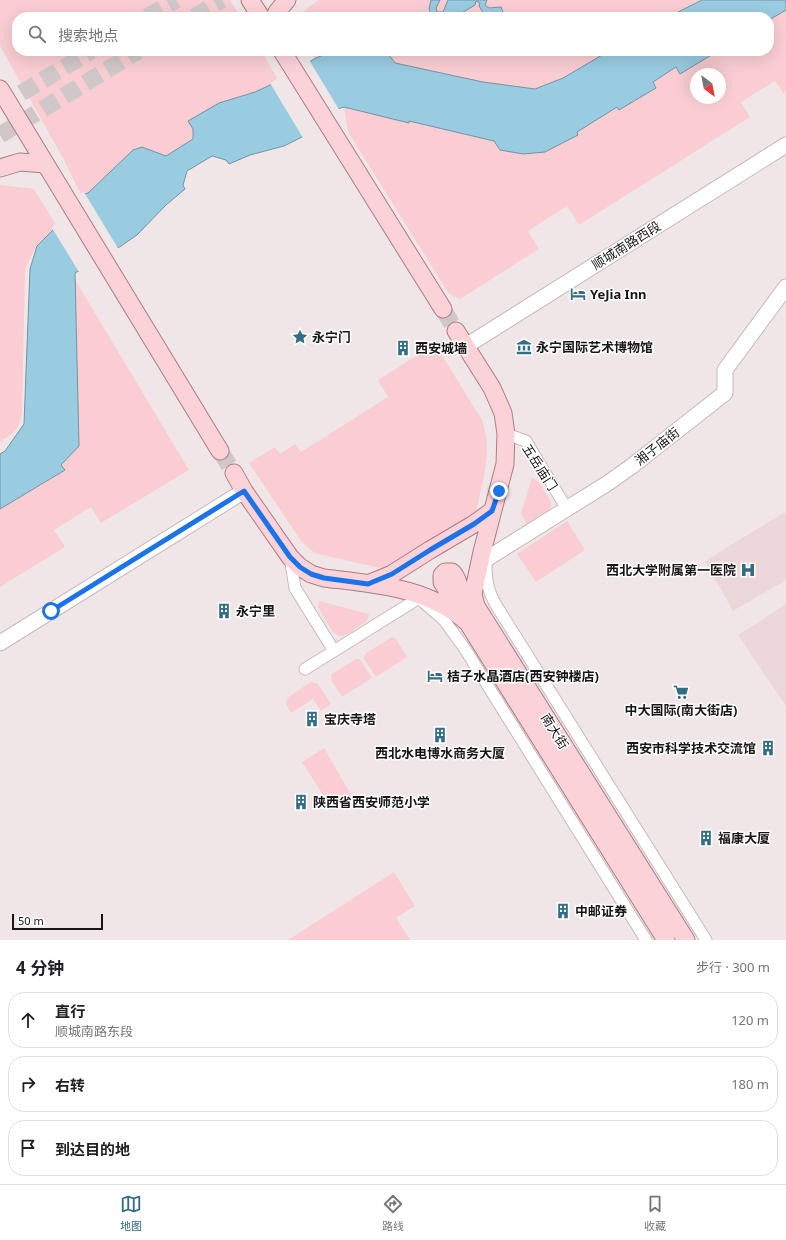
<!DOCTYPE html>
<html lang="zh">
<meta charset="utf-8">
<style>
body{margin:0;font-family:"Noto Sans","Noto Sans SC",sans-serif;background:#f6f6f6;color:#202124}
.compass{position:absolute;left:690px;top:68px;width:36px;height:36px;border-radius:50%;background:#fff;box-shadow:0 4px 16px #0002;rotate:148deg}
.scale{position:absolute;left:12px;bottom:10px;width:91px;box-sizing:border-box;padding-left:4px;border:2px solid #181515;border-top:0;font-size:11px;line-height:14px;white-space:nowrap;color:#181515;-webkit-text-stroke:3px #fff;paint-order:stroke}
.stop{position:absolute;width:12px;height:12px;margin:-9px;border:3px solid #1a73e8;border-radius:50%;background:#fff}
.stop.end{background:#1a73e8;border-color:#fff;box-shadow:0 1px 4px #0008}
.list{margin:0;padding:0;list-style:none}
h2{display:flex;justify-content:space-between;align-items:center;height:52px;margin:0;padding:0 16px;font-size:17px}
h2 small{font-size:13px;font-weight:400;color:#757577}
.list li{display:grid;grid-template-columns:26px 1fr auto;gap:12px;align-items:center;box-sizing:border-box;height:56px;margin:0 8px 8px;padding:0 8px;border:1px solid #e0e0e0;border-radius:16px}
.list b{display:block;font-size:15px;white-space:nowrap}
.list p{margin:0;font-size:13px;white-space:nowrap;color:#757577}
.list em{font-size:13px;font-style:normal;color:#757577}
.icon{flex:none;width:22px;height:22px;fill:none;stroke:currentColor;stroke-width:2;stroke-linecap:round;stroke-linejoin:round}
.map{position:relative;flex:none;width:786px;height:940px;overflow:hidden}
.search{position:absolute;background:#fff;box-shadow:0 4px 16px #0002;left:12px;right:12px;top:12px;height:44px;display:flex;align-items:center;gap:10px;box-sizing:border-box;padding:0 14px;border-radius:16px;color:#757577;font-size:15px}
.sheet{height:244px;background:#fff}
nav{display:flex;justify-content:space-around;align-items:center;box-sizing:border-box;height:56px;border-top:1px solid #e0e0e0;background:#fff;font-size:11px;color:#757577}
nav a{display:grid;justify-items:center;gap:2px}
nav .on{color:#316d85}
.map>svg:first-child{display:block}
.built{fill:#ebd7da}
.green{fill:#f9cdd2;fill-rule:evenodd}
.water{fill:#99cbe1;stroke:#7294a4}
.pier{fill:#f1e6e7}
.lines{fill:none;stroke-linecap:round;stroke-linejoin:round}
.primary-tunnel{stroke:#d0c7c8;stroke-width:17;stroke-dasharray:17 8;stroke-linecap:butt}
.street-casing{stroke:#c5babb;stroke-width:13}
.secondary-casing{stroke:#c5babb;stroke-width:17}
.primary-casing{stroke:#aa7c83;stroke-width:19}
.street{stroke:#fff;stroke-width:11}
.secondary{stroke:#fff;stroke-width:15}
.primary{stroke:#fbd2d8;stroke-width:17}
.route{stroke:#1a73e8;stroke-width:5}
.labels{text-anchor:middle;stroke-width:3;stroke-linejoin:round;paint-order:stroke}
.street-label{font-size:13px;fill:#181515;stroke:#fff}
.poi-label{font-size:13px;font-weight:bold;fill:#181515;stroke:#fff;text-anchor:start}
</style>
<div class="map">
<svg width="786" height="940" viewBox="0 0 786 940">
<rect width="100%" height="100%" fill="#f1e6e7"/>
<path class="built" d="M785 512 786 514V580L733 611 705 561Z
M786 604V706L738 635Z"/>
<path class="green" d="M0 0H230L241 17H17V51H261L279 81 255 92 219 103 188 121 193 129V139L165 156 155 151 99 181 88 193 81 195 64 160 0 46Z
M319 0H786V91L783 93 775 81 741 102 750 117 579 225 567 206 528 231 539 249 460 299 449 294 348 132 344 107 310 51H769V17H302L306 9ZM696 74H720V98H696Z
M0 185 34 189 55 223 54 230C38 242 32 252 25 270L22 414C19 430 13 433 0 442Z
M74 278 189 470 101 523 91 507 54 530 65 547 0 587V509L65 470 61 465 79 446Z
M435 344 482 420C493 454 483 479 476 512L385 569 326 556 315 553 306 546 301 541 249 463 275 447 280 454 295 444 301 452 388 397 378 380Z
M532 478 539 482 551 502 550 510 527 525 521 513Z
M567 521 585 550 536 582 517 554Z
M319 601 369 614 367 621 346 635 339 636 332 631 318 607Z
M392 637 396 639 407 657 376 677 364 659V656L366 653Z
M356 659H359L361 661 372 678 342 697 331 680V677L332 674Z
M311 682 318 684 331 704 321 711 313 699 291 713 286 704 287 698Z
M324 748 352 796 332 809 302 762Z
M394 872 415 906 396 918 410 940H288Z"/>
<path class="water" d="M431 0H440L436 8 437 12H443L448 0H487L485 5 489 8 501 7 505 17H486L479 6 480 3 476 1 475 5 455 17H432L429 9Z
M702 0H786V10L769 20V17H668Z
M332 51H386L395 63 483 82 535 89 563 78 609 51H718L680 74 676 67 653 82 656 88 619 110 617 107 577 132 578 135 545 152 523 154 500 150 494 141 409 121V123L344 107 334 110 304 136 284 146 250 155 229 164 226 160 212 156 187 171 183 185 185 189 166 205 137 235 121 246 75 273 79 446 61 465 65 470 0 509V454L5 451 24 424 30 269 37 246 53 230 81 195 88 193 133 150 142 147 166 156 193 139V129L188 121 219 103 255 92 279 81 314 59Z"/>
<path class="pier" d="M309 60 340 111 335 112 303 138 270 83Z
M84 192 119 250 79 272 52 228 79 194Z"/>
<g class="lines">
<path class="primary-tunnel" d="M147 17 176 0
M194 17 222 0
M0 106 91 51
M0 135 138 51
M443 309 456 331
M220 451 234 473"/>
<g class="street-casing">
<path id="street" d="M506 434 526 441 567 509
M290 557 295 588 334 651 419 598H427
M486 561C486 580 487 589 496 605L706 940
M421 600 444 620 465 649 646 940
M305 669 334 651"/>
</g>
<g class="secondary-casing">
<path id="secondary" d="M466 346 786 145
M480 563 608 483 632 466 725 393V370L786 287
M0 643 244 491"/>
</g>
<g class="primary-casing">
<path id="primary" d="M250 0 261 17
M275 17 277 12 287 0
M282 51 443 309
M0 89 220 451
M0 168 20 162 45 164
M456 331 492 388 503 413 506 434 505 464 482 552 473 594 476 606 686 940
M234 473 244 491 290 557 300 567 311 574 324 578C374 584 429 587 468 623L666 940
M370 583 392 574 430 550 474 524 492 511
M462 615 442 582V575L445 572H452C458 577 458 585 461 592 464 599 470 606 475 611"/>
</g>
<use href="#street" class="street"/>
<use href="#secondary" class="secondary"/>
<use href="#primary" class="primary"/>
</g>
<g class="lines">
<path class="route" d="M51 611 244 491 290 557 300 567 311 574 324 578 368 584 392 574 430 550 474 524 492 511 499 491"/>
</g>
<defs>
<g id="hotel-bare" transform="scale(1.2)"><path d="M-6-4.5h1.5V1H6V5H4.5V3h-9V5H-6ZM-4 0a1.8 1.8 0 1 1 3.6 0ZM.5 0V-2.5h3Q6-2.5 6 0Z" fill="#316d85" stroke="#fff" stroke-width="2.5" paint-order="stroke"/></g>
<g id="sight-bare" transform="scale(1.2)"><path d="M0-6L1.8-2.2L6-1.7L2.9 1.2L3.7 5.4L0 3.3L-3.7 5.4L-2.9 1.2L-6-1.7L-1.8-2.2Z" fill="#316d85" stroke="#fff" stroke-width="2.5" paint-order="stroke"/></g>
<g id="museum-bare" transform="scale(1.2)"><path d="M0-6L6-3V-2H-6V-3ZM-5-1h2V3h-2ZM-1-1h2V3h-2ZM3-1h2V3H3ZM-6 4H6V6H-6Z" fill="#316d85" stroke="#fff" stroke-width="2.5" paint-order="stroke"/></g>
<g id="building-bare" transform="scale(1.2)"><path d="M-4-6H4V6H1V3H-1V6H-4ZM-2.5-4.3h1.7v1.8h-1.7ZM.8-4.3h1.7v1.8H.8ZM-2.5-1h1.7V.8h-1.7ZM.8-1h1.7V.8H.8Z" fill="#316d85" stroke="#fff" stroke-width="2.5" paint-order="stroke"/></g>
<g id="hospital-bare" transform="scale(1.2)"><path d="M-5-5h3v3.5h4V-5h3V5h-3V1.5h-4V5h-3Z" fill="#316d85" stroke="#fff" stroke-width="2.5" paint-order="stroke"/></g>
<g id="supermarket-bare" transform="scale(1.2)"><path d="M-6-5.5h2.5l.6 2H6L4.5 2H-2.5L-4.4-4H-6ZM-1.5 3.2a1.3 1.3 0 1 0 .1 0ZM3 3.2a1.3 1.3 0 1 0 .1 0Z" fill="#316d85" stroke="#fff" stroke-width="2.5" paint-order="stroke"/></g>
</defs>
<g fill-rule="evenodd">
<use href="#hotel-bare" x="578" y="294"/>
<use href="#sight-bare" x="300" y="337"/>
<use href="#museum-bare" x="524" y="347"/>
<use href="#building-bare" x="403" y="348"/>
<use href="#hospital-bare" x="748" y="570"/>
<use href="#building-bare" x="224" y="611"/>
<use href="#hotel-bare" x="435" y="676"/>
<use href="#supermarket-bare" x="681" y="692"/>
<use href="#building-bare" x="312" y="719"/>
<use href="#building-bare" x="440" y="735"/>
<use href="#building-bare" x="768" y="748"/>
<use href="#building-bare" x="301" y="802"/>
<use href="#building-bare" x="706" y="838"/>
<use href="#building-bare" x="563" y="911"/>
</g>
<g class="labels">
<g class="street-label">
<text transform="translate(626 245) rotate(-32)" y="5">顺城南路西段</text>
<text transform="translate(657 446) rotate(-38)" y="5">湘子庙街</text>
<text transform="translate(540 467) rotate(57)" y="5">五岳庙门</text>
<text transform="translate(555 731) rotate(58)" y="5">南大街</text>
</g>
<g class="poi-label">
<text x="590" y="299">YeJia Inn</text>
<text x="312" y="342">永宁门</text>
<text x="536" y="352">永宁国际艺术博物馆</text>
<text x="415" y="353">西安城墙</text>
<text x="736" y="575" text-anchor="end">西北大学附属第一医院</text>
<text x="236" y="616">永宁里</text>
<text x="447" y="681">桔子水晶酒店(西安钟楼店)</text>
<text x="681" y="715" text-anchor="middle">中大国际(南大街店)</text>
<text x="324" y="724">宝庆寺塔</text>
<text x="756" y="753" text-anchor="end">西安市科学技术交流馆</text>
<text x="440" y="758" text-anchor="middle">西北水电博水商务大厦</text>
<text x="313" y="807">陕西省西安师范小学</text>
<text x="718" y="843">福康大厦</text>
<text x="575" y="916">中邮证券</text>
</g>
</g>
</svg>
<svg class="compass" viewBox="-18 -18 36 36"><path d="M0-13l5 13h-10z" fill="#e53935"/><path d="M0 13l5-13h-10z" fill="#757577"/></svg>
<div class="scale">50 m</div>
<div class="stop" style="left:51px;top:611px"></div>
<div class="stop end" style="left:499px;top:491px"></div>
<div class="search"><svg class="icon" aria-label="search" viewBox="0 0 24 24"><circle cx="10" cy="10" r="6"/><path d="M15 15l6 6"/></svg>搜索地点</div>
</div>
<section class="sheet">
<h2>4 分钟<small>步行 · 300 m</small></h2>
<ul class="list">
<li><svg class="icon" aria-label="ahead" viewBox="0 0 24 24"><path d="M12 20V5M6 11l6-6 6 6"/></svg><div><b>直行</b><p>顺城南路东段</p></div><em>120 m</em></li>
<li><svg class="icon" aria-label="right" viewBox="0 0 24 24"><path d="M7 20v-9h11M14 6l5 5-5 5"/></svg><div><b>右转</b></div><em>180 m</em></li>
<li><svg class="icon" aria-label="arrive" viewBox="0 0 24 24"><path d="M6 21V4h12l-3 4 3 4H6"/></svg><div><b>到达目的地</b></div></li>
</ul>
</section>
<nav>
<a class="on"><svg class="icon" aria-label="map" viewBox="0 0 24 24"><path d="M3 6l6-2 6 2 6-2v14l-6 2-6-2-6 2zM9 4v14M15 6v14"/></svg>地图</a>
<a><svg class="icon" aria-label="directions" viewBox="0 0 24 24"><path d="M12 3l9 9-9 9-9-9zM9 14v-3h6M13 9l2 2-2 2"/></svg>路线</a>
<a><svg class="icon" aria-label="saved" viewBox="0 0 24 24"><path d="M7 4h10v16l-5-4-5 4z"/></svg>收藏</a>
</nav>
